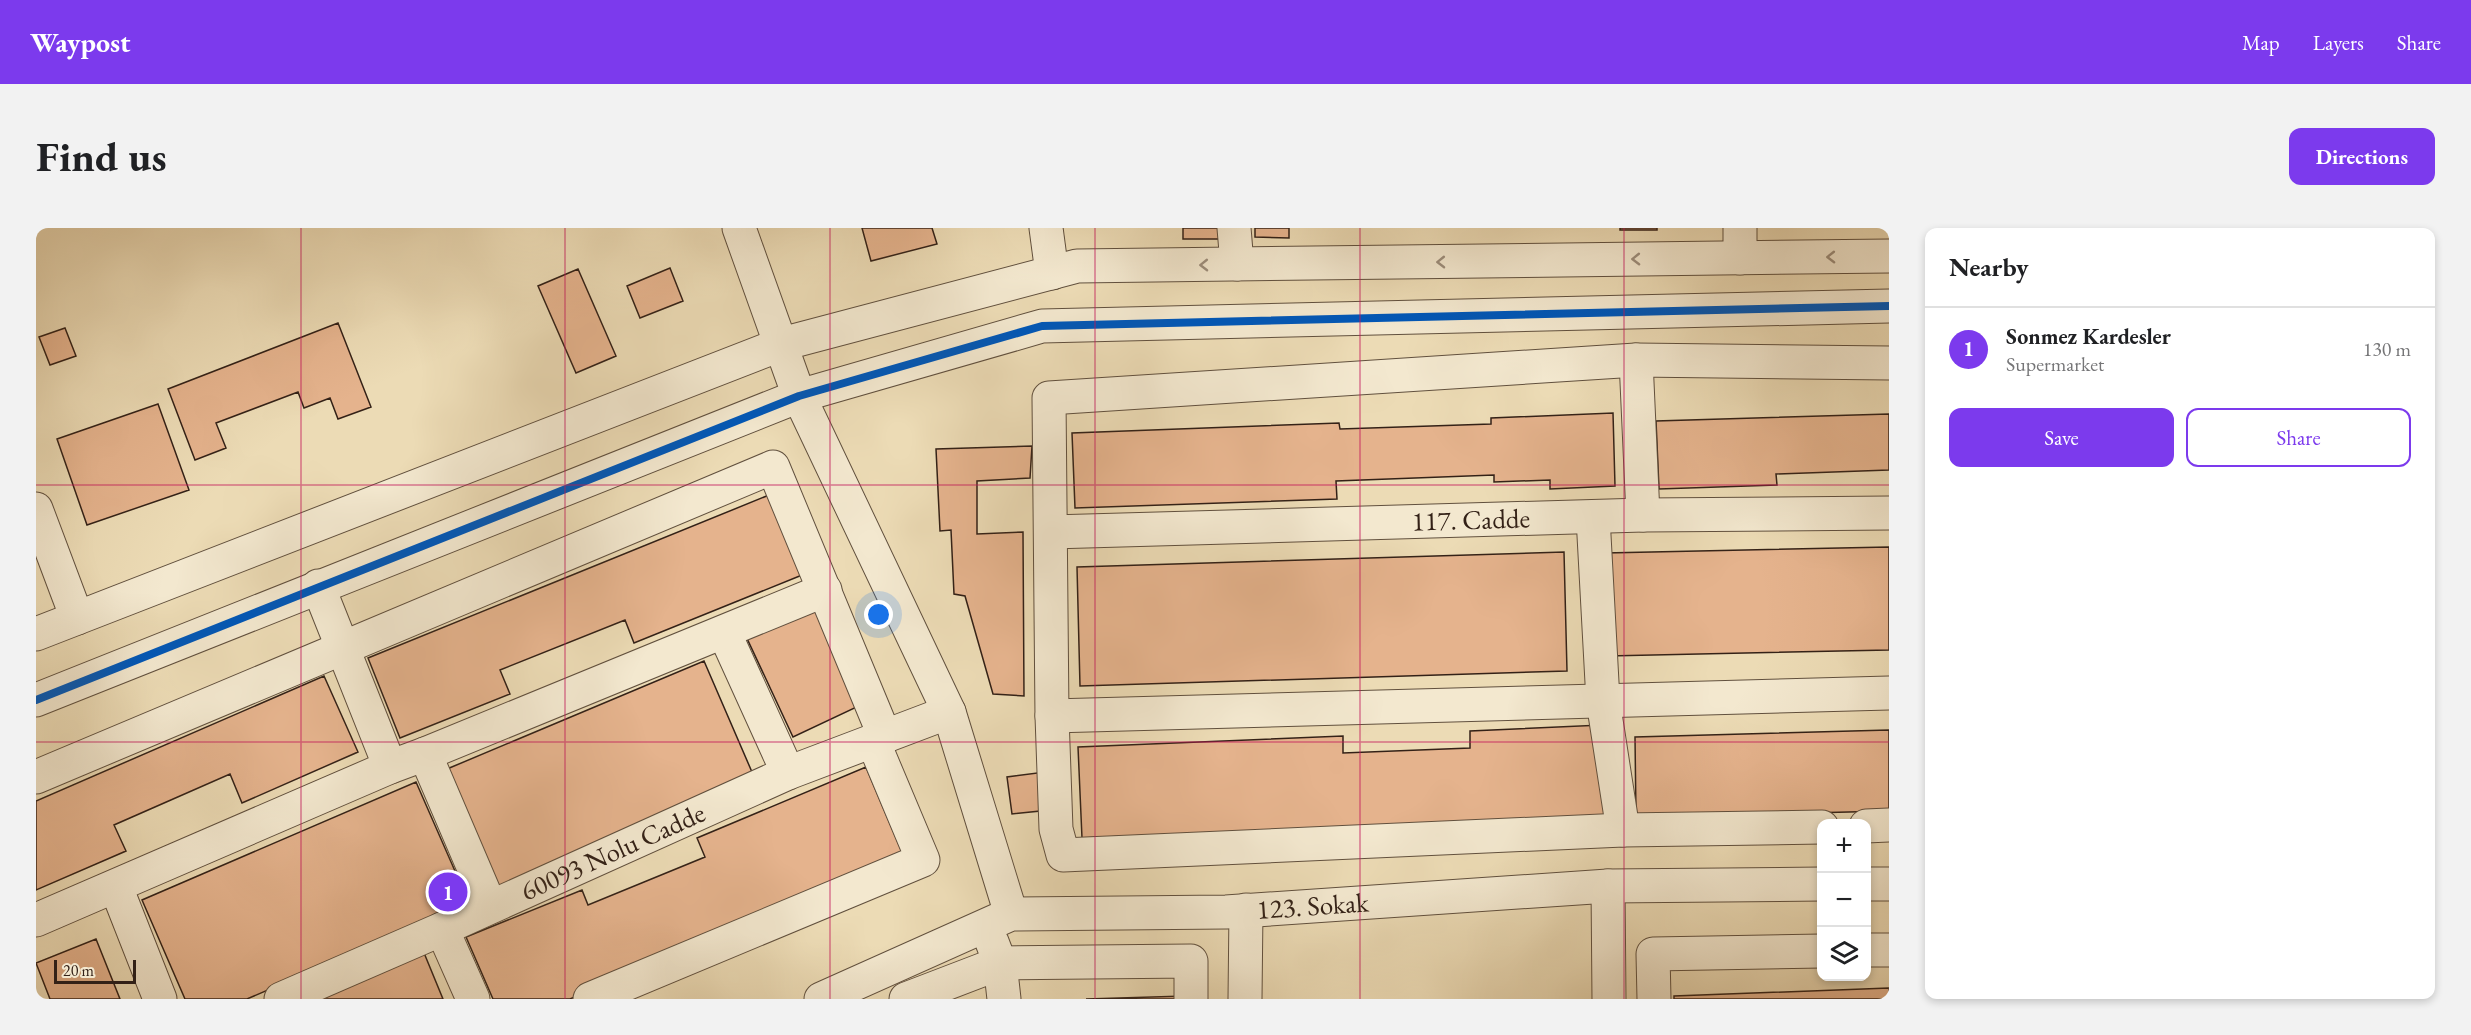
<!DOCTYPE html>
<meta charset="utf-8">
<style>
body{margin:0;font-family:"EB Garamond",serif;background:#f2f2f2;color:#202124}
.controls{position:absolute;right:18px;bottom:18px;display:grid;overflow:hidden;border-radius:12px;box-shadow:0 3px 9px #0003}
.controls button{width:54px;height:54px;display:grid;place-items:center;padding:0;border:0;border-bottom:2px solid #e0e0e0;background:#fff;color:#202124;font:30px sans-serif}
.scale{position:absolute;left:18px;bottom:15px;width:82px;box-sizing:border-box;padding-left:6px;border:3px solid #332117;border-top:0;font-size:16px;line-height:21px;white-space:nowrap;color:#332117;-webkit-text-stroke:4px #f3e8cf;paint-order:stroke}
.you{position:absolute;left:843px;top:387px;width:21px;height:21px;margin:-15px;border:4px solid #fff;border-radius:50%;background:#1a73e8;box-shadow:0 0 0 9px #1a73e833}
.badge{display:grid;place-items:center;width:39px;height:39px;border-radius:50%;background:#7c3aed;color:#fff;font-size:20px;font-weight:700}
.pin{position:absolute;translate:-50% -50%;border:3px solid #fff;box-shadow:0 2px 6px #0006}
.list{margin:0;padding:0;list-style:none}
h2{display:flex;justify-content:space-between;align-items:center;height:78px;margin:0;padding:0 24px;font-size:26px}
h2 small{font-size:20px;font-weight:400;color:#757577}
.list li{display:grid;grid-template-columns:39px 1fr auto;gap:18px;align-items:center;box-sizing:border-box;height:84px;padding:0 24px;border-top:2px solid #e0e0e0}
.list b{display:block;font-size:22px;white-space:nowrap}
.list p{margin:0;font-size:20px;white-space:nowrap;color:#757577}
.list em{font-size:20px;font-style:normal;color:#757577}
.actions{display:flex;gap:12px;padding:18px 24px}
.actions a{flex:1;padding:14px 0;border:2px solid #7c3aed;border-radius:12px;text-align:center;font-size:21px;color:#7c3aed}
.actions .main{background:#7c3aed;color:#fff}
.icon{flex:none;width:33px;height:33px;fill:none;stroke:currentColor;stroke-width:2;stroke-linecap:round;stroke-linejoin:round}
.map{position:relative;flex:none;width:1853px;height:771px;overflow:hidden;border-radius:12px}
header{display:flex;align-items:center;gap:36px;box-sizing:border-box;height:84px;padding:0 30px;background:#7c3aed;color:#fff}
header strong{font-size:28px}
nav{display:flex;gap:33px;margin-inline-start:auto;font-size:21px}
.intro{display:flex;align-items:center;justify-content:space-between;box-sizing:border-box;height:144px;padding:0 36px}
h1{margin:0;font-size:42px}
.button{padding:15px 27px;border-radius:12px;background:#7c3aed;color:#fff;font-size:21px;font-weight:700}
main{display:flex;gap:36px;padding:0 36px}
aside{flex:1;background:#fff;border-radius:12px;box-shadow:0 3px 9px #0003}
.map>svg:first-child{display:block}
.building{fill:#e5b38d;stroke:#332117;stroke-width:1.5}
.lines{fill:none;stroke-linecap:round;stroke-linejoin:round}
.minor-casing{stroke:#61503e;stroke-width:35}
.minor{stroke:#f3e8cf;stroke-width:33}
.cycleway-casing{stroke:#f3e8cf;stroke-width:11}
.cycleway{stroke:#0057b8;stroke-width:8}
.oneway{stroke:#9d8e7c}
.grid{fill:none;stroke:#c2185b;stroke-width:1.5;stroke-opacity:0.55}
.labels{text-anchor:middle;stroke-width:4.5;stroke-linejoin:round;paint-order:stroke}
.street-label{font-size:27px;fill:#332117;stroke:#f3e8cf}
</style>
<header>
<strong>Waypost</strong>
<nav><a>Map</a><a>Layers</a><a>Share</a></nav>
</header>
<div class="intro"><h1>Find us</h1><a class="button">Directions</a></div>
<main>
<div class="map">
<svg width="1853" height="771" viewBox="0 0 1853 771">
<rect width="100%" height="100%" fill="#ecdbb5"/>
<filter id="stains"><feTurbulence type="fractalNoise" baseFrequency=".00333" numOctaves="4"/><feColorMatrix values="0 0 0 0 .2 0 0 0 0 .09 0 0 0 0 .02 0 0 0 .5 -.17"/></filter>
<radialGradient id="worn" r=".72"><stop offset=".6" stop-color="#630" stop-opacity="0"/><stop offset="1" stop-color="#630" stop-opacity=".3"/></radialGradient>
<path class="building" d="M826 0H896L901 16 835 33Z
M1147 0H1186V11H1147Z
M1219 0H1253V10L1219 9Z
M1584 0H1621V2H1584Z
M634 40 647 73 604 90 591 58Z
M542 41 580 128 540 145 502 58Z
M302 95 335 179 302 191 294 170 268 180 262 164 180 195 190 220 159 232 132 161Z
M29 100 40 128 14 137 3 109Z
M122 176 153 262 51 297 21 211Z
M1577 185 1579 258 1514 261V252L1458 254V247L1300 253 1301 271 1039 280 1036 205 1303 195 1304 201 1455 196V190Z
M1853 186V242L1740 246 1741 257 1623 261 1620 193Z
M996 218 994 250 941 253V306L987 304 988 468 957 466 929 368 918 366 915 302 904 303 900 221Z
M738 265 771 345 598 415 589 392 464 442 474 466 364 510 332 430Z
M1853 319V422L1571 428 1569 325Z
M1528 324 1531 443 1044 458 1041 339Z
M777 373 825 477 757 509 708 404Z
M668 433 719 551 461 659 411 541Z
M288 448 322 524 206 575 194 546 78 597 90 623 0 662V573Z
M1566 497 1570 588 1046 610 1042 519 1307 508V525L1434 520V503Z
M1853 502V583L1600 589 1599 509Z
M830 539 869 631 534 771H457L430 709 546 662 552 677 669 629 661 610Z
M1009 544 1014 582 976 586 971 549Z
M380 554 433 675 211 771H149L106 672Z
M60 711 84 771H14L0 735Z
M386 720 407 771H281Z
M1853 760V771H1638V768Z
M1149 768V771H1050Z"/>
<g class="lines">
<g class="minor-casing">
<g id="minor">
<path d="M703 0 763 168 913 484 975 686"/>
<path d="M1010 0 1016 45"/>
<path d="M1198 0 1201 36"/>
<path d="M1704 0V30"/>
<path d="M1600 132 1607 287"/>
<path d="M0 281 41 390"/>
<path d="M1557 289 1567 473 1587 602"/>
<path id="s1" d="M1015 304 1607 287 1853 285"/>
<path d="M282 358 354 539"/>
<path d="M688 404 752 545"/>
<path d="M0 406 746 116 1041 38 1853 28"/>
<path d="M0 472 763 168 1006 98 1853 78"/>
<path d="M1016 488 1853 465"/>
<path d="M389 526 454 678"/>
<path d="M0 549 737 239 849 509"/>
<path d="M1830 598 1853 597"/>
<path d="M1786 599 1587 602 1027 627 1020 601 1016 488 1013 170 1600 132 1853 135"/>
<path d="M1830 656H1853"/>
<path d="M1572 658 1573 771"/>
<path d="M80 659 124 771"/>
<path d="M0 692 354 539 389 526 789 362"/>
<path d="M406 701 437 771"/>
<path d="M956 714 964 735 968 771"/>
<path d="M1830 722H1853"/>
<path id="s2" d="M245 771 406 701 752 545 913 484"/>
<path d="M554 771 887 632 837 513"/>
<path id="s3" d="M785 771 975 686 1190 684 1572 658 1786 656"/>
<path d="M870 771 964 735 1155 733V771"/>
<path d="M1209 771 1210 682"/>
<path d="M1618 771 1617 726 1786 723"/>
</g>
</g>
<use href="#minor" class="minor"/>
<g class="cycleway-casing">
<path id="cycleway" d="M0 472 763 168 1006 98 1853 78"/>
</g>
<use href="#cycleway" class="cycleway"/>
</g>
<defs><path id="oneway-chevron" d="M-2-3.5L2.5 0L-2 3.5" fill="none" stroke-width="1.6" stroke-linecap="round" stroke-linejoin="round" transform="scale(1.5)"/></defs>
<g class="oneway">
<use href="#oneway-chevron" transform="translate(1795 29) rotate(179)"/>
<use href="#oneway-chevron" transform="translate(1600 31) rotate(179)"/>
<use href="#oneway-chevron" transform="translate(1405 34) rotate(179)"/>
<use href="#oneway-chevron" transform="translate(1168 37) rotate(179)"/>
</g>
<path class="grid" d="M265 0V771M529 0V771M794 0V771M1059 0V771M1324 0V771M1588 0V771M0 257H1853M0 514H1853"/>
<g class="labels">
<g class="street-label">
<text dy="9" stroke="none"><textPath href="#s1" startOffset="420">117. Cadde</textPath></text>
<text dy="9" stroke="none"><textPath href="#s2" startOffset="363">60093 Nolu Cadde</textPath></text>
<text dy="9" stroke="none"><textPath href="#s3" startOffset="510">123. Sokak</textPath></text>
</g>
</g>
<rect width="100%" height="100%" filter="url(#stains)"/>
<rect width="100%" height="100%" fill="url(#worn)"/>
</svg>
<div class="controls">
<button>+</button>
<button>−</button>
<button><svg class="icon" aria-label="layers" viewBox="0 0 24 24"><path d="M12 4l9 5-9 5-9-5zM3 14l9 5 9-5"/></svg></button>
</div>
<div class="scale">20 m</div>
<div class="you"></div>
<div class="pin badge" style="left:412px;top:664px">1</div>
</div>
<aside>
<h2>Nearby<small></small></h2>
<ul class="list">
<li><span class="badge">1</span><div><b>Sonmez Kardesler</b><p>Supermarket</p></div><em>130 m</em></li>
</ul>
<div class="actions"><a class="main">Save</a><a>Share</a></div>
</aside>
</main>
